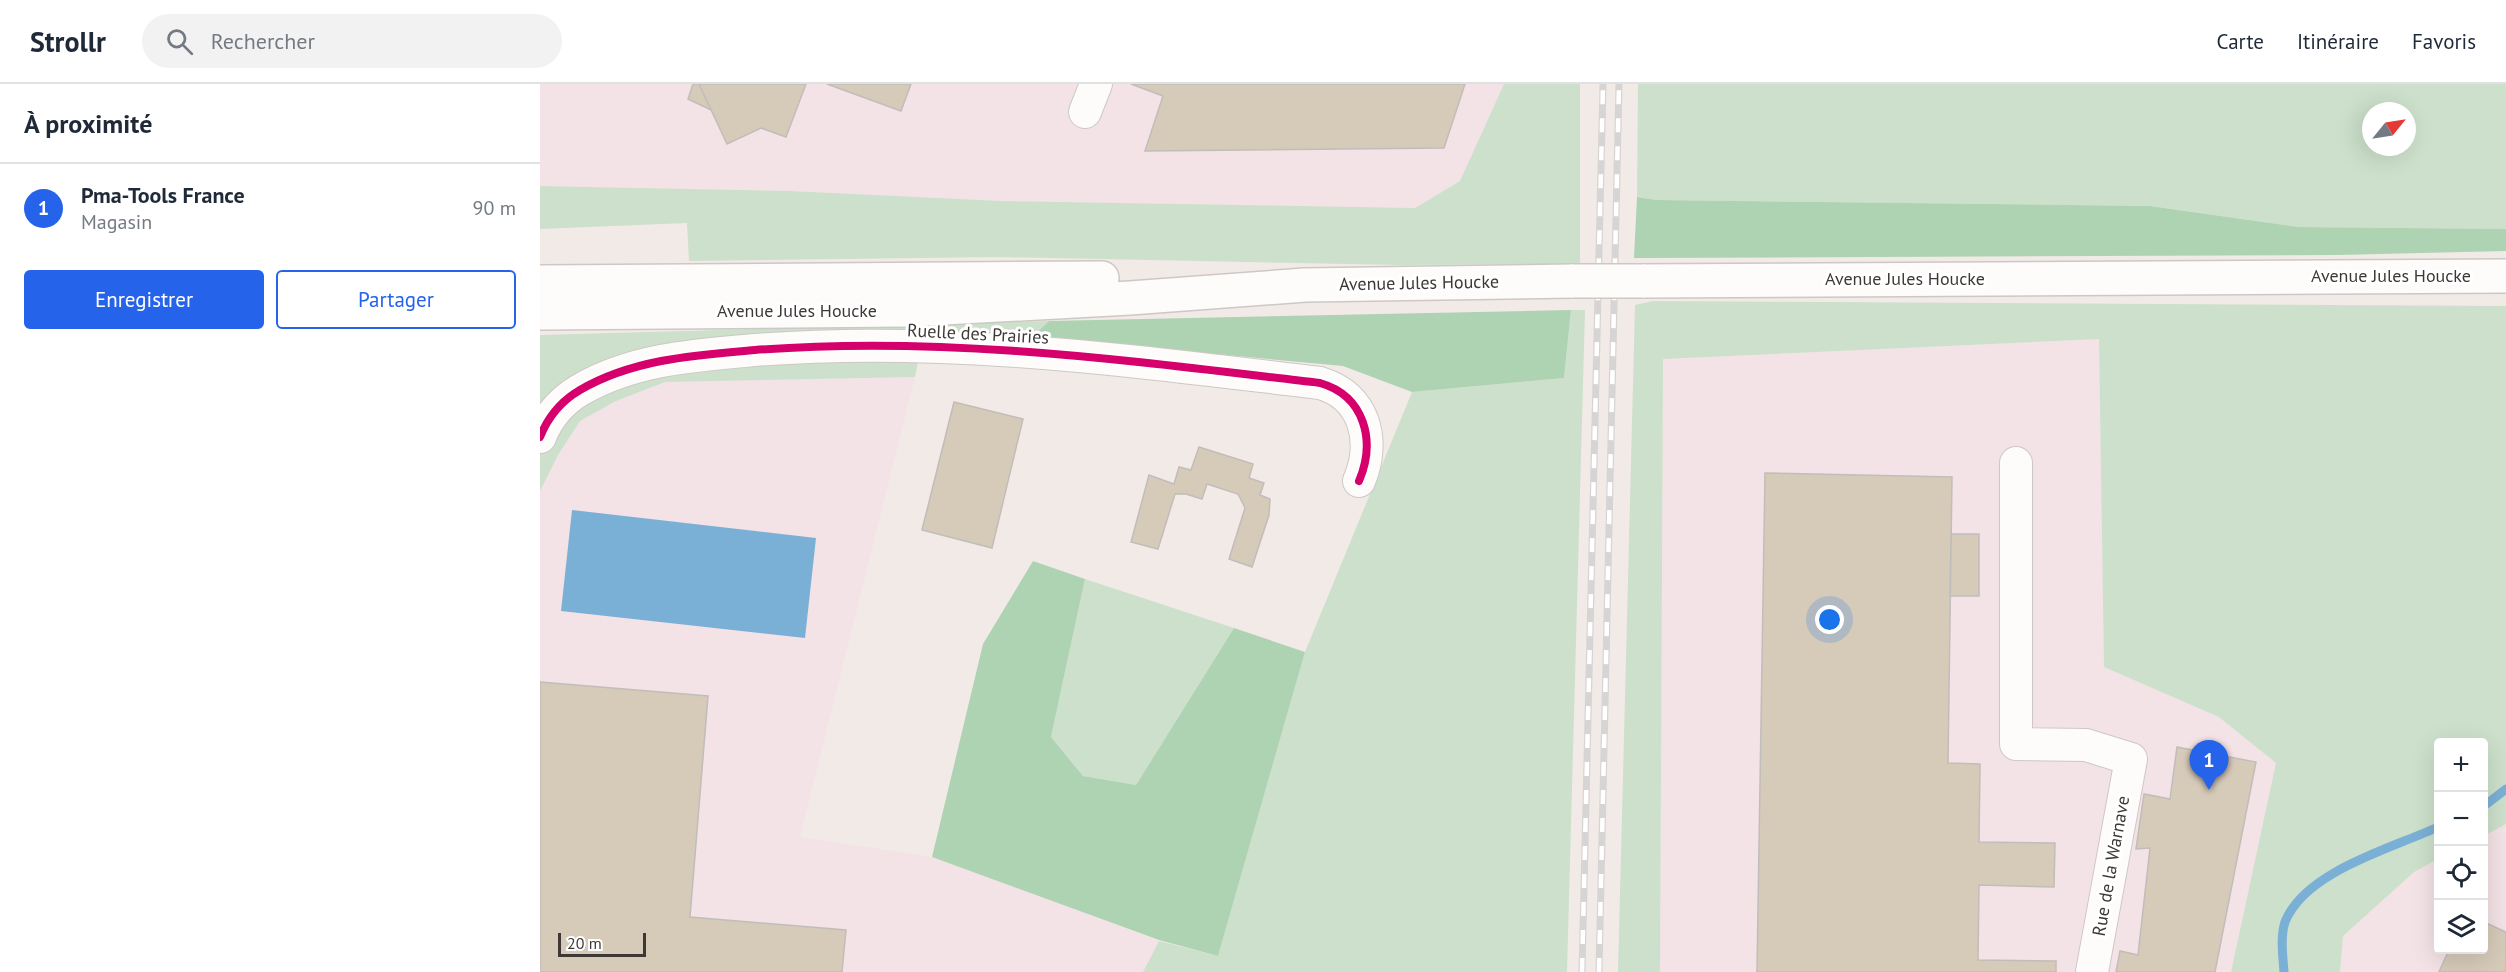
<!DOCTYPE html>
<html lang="fr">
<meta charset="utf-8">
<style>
body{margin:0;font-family:"PT Sans",sans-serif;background:#f2f2f3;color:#1f2937}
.controls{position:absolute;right:18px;bottom:18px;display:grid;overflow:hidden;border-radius:6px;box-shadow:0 6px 24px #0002}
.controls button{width:54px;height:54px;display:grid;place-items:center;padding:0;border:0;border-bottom:2px solid #e0e1e3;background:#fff;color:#1f2937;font:30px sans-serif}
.compass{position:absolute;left:1822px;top:18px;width:54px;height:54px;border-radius:50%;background:#fff;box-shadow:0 6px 24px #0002;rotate:60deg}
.scale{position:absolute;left:18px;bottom:15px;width:88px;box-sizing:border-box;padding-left:6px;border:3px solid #3d3836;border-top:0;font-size:16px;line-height:21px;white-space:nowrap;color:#3d3836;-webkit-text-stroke:4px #fff;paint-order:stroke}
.you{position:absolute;left:1290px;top:536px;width:21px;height:21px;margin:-15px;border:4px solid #fff;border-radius:50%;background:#1a73e8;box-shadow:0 0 0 9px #1a73e833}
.badge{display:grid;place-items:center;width:39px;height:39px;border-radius:50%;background:#2563eb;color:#fff;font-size:20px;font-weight:700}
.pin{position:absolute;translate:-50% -50px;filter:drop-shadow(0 2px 3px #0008)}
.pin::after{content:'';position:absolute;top:32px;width:21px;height:18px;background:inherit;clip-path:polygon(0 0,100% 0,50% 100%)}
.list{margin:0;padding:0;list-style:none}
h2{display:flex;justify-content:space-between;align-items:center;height:78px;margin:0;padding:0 24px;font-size:26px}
h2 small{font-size:20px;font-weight:400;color:#747a83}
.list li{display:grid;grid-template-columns:39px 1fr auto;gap:18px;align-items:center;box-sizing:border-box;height:90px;padding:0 24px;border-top:2px solid #e0e1e3}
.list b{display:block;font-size:22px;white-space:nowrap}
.list p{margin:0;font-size:20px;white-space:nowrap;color:#747a83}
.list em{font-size:20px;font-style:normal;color:#747a83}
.actions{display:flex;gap:12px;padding:18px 24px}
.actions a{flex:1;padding:14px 0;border:2px solid #2563eb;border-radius:6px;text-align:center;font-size:21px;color:#2563eb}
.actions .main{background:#2563eb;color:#fff}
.icon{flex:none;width:33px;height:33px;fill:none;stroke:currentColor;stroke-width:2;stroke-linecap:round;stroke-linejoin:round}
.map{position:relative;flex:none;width:1966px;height:888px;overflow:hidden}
header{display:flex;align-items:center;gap:36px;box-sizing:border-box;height:84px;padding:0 30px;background:#fff;border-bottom:2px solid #e0e1e3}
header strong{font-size:28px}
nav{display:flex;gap:33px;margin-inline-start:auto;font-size:21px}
.search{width:420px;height:54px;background:#f2f2f3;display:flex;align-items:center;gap:15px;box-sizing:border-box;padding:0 21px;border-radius:33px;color:#747a83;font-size:22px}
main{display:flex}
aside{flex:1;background:#fff}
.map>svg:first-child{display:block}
.industrial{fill:#f3e2e6}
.green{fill:#cce0cb;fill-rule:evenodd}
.forest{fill:#aed3b2}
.water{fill:#7bb0d6}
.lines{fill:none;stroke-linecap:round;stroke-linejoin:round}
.stream{stroke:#7bb0d6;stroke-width:9}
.building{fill:#d6cab9;stroke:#c2bdba;stroke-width:1.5}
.minor-casing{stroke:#cdc8c5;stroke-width:34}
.major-casing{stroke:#cdc8c5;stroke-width:36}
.minor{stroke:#fdfcfb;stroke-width:32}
.major{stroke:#fdfcfb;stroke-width:33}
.rail-casing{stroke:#d7d5d4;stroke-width:7}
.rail{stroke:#fff;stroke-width:4.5;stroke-dasharray:14;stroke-linecap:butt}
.major-bridge-casing{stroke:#cdc8c5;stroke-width:36;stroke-linecap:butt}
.major-bridge{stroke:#fdfcfb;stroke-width:33}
.cycleway-casing{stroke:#fff;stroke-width:11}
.cycleway{stroke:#d6006c;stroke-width:8}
.labels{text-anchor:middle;stroke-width:6;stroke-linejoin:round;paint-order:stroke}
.street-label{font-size:18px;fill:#3d3836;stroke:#fff}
</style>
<header>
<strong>Strollr</strong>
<div class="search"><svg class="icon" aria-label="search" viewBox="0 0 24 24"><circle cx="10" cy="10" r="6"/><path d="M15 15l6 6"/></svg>Rechercher</div>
<nav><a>Carte</a><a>Itinéraire</a><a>Favoris</a></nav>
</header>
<main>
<aside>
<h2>À proximité<small></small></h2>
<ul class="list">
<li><span class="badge">1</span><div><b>Pma-Tools France</b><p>Magasin</p></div><em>90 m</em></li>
</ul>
<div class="actions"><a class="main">Enregistrer</a><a>Partager</a></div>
</aside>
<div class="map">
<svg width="1966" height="888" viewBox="0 0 1966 888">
<rect width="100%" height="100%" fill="#f2eae7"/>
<path class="industrial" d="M0 0H964L920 97 875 124 461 117 250 107 0 102Z
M1559 255 1564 583 1679 633 1736 679 1691 888H1120L1123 275Z
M375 293 260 753 392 773 619 857 603 888H0V407L18 371 40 337 76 317 125 298Z
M1966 740V888H1800L1803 852 1874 788 1898 775V866H1944V752Z"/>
<path class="green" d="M964 0H1040V180L860 181 459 173 149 177 147 139 0 145V102L250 107 461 117 875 124 920 97Z
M1098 0H1966V145L1759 143 1610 122 1117 116 1097 113ZM1831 27H1867V63H1831Z
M1113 217 1966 222V740L1944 752V658H1898V775L1874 788 1803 852 1800 888H1691L1736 679 1679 633 1564 583 1559 255 1123 275 1120 888H1078L1095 221Z
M1031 226H1045L1027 888H603L619 857 678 872 765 568 872 308 1024 294Z
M509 237 490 255 384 250 375 293 125 298 76 317 40 337 18 371 0 407V251Z
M545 495 694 544 596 701 543 692 511 653Z"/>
<path class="forest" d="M1097 113 1117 116 1610 122 1759 143 1966 145V167L1797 171 1094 174Z
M1031 226 1024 294 872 308 803 282 558 259 490 255 509 237Z
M493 477 545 495 511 653 543 692 596 701 694 544 765 568 678 872 619 856 392 773 443 560Z"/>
<path class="water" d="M32 426 276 454 265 554 21 527Z"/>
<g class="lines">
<path class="stream" d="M1944 722 1966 705
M1744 888C1743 873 1740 853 1745 838 1765 787 1853 764 1898 743"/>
</g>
<path class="building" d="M153 0H159L171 26 148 15Z
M159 0H266L246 53 221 44 187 60Z
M287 0H371L361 27Z
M591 0H925L904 64 605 67 623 12Z
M414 318 483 335 452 464 382 446Z
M659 363 713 380 709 394 724 399 720 411 730 415 729 431 712 483 689 475 705 424 698 410 667 400 662 415 646 410H635L618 465 591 458 609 391 634 400 639 383 651 386Z
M1225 389 1412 393 1408 679 1440 680 1439 758 1515 759 1514 803 1439 801 1438 876 1516 877V888H1217Z
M1411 450H1439V512H1410Z
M0 598 168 612 150 833 306 846 302 888H0Z
M1637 663 1716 678 1675 888H1576L1580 867 1598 871 1610 764 1596 765 1604 710 1630 715Z
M1944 838 1966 848V888H1899L1909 866H1944Z"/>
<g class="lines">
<g class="minor-casing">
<path id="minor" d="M545 28 556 0
M0 353C8 333 21 317 40 306 93 275 156 271 215 266 405 251 592 277 780 299 825 312 836 357 819 397
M1476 379V660L1546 661 1591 675 1552 888"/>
</g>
<g class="major-casing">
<path id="major" d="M1102 197 1966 192
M0 198 562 194
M0 229 366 226 590 214 765 201 1033 197"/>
</g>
<use href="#minor" class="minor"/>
<use href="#major" class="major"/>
<g class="rail-casing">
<path id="rail" d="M1042 888 1063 0
M1059 888 1079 0"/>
</g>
<use href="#rail" class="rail"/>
<g class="major-bridge-casing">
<path id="major-bridge" d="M1033 197H1102"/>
</g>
<use href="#major-bridge" class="major-bridge"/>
<g class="cycleway-casing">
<path id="cycleway" d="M0 353C8 333 21 317 40 306 93 275 156 271 215 266 405 251 592 277 780 299 825 312 836 357 819 397"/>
</g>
<use href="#cycleway" class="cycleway"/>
</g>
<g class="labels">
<g class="street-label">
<text x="1851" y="198">Avenue Jules Houcke</text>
<text x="1365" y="201">Avenue Jules Houcke</text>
<text transform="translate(879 199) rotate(-1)" y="6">Avenue Jules Houcke</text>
<text x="257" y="233">Avenue Jules Houcke</text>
<text transform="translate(438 250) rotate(3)" y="6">Ruelle des Prairies</text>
<text transform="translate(1571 782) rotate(-80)" y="6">Rue de la Warnave</text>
</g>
</g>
</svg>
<div class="controls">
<button>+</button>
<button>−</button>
<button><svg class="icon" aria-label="locate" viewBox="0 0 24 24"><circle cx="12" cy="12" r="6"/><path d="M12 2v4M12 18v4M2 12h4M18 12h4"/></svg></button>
<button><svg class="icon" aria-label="layers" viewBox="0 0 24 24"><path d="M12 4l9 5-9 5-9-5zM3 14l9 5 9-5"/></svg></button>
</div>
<svg class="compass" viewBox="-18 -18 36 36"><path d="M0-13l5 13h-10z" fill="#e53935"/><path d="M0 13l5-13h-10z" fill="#747a83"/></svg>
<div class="scale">20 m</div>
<div class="you"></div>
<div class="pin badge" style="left:1669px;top:706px">1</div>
</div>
</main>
